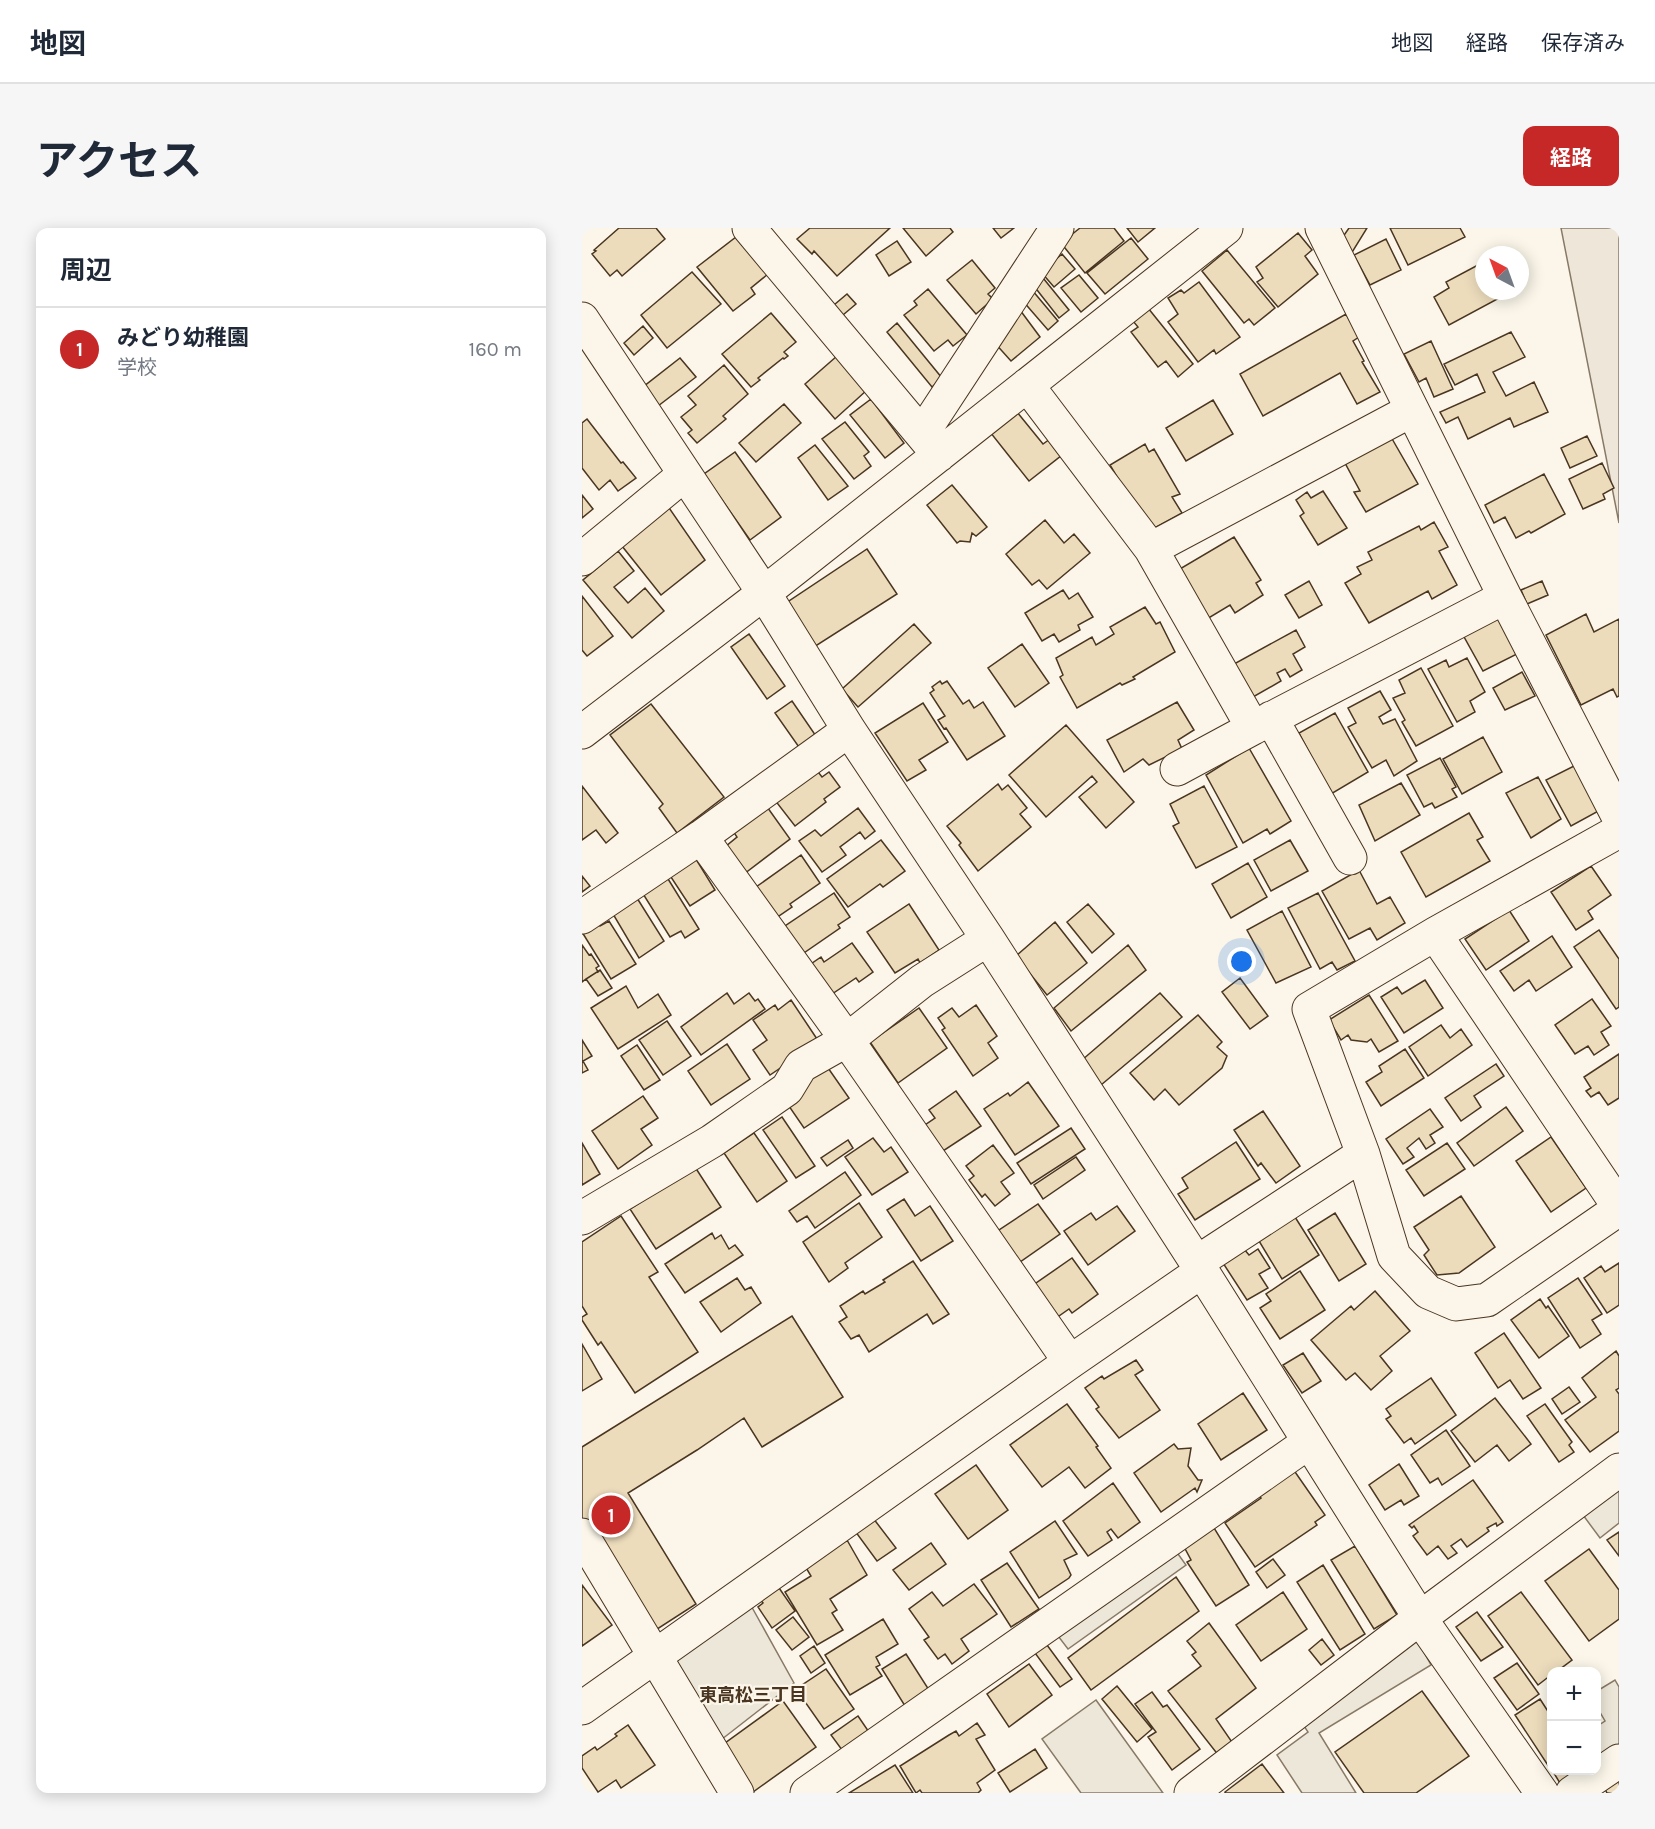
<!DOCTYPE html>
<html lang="ja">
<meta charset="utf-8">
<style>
body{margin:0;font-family:Karla,"Noto Sans JP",sans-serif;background:#f6f6f7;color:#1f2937}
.controls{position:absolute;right:18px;bottom:18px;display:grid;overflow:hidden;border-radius:12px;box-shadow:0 3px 15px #0003}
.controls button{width:54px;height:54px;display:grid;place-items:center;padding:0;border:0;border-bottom:2px solid #e0e1e3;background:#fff;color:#1f2937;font:30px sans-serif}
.compass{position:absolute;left:893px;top:18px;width:54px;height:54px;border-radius:50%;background:#fff;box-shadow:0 3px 15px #0003;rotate:319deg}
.you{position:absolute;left:660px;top:734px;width:21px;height:21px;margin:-15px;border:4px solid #fff;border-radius:50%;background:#1a73e8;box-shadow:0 0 0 9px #1a73e833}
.badge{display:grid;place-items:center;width:39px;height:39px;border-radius:50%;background:#c62828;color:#fff;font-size:20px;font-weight:700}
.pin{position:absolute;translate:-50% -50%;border:3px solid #fff;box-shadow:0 2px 6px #0006}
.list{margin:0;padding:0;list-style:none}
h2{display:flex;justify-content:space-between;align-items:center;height:78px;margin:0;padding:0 24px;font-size:26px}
h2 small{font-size:20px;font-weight:400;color:#747a83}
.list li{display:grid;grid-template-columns:39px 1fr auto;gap:18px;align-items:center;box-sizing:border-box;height:84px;padding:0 24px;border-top:2px solid #e0e1e3}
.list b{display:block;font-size:22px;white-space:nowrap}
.list p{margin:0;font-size:20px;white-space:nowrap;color:#747a83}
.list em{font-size:20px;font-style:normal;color:#747a83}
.map{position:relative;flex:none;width:1037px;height:1565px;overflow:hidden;border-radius:12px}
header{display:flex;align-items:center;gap:36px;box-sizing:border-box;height:84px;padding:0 30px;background:#fff;border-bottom:2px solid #e0e1e3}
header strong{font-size:28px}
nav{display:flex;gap:33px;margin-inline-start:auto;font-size:21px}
.intro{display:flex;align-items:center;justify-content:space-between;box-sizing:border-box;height:144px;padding:0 36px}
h1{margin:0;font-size:42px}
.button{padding:15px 27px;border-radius:12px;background:#c62828;color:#fff;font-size:21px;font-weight:700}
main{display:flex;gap:36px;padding:0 36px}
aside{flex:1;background:#fff;border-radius:12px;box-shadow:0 3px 15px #0003}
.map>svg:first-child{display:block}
.green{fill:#ede6d9;stroke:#887966;stroke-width:1.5}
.parking{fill:#ede7d9;stroke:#887966;stroke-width:1.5}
.building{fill:#ecdcbc;stroke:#4a3520;stroke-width:1.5}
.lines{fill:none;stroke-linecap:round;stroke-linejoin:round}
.minor-casing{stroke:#4a3520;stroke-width:35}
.minor{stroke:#fbf6e9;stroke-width:33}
.labels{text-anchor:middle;stroke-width:4.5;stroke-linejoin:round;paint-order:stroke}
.neighbourhood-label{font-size:18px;font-weight:bold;fill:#4a3520;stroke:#fbf6e9}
</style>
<header>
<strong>地図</strong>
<nav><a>地図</a><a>経路</a><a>保存済み</a></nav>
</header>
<div class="intro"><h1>アクセス</h1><a class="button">経路</a></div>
<main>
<aside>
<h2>周辺<small></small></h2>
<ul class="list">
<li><span class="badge">1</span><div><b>みどり幼稚園</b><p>学校</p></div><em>160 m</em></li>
</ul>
</aside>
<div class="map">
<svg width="1037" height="1565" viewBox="0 0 1037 1565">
<rect width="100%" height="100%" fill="#fbf6e9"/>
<path class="green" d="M979 0H1037V295Z"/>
<path class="parking" d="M1037 1261V1295L1018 1310 1001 1287Z
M591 1319 604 1337 486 1421 473 1404Z
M167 1374 212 1455 135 1515 86 1432Z
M834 1410 849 1437 737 1505 774 1565H720L695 1527 726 1504 722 1498Z
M1033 1452 1037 1459V1520L1014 1532V1499L1023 1493 1015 1479V1463Z
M514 1472 581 1565H499L460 1511Z"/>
<path class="building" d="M37 0H74L83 11 40 48 35 42 28 48 10 26 14 23 12 22Z
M228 0H308L255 48 232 23 230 26 215 11Z
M321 0H368L371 4 344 28Z
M411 0H432L419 10Z
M498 0H532L542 13 503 45 479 15Z
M545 0H573L556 14Z
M767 0H785L769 26 758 13Z
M808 0H878L883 9 826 37Z
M716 5 730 22 723 28 736 46 696 79 675 54 681 50 674 39Z
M154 9 186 46 169 60 173 66 151 83 115 39Z
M549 10 566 31 523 66 505 45Z
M804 11 819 42 788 57 772 27Z
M315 13 329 34 307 48 294 27Z
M645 22 693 80 672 97 667 91 662 95 620 43Z
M480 26 493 41 472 59 459 44Z
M390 32 413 60 406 66 411 71 394 86 365 52Z
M896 37 902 45V63H918L921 68 867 97 852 69 867 60 864 54Z
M110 44 139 76 85 120 59 87Z
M457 45 487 82 477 90 448 53Z
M497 47 516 70 499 84 479 60Z
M617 54 658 109 634 126 632 122 616 134 586 94 596 86 586 70 599 62 602 65Z
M346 61 385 107 371 118 366 112 352 123 322 87 335 77 332 73Z
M450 62 476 93 466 102 440 72Z
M265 66 274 76 255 92 246 82Z
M562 75 611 136 596 149 584 133 576 139 549 104 556 99 546 87Z
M438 82 458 109 429 133 411 113Z
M189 85 214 114 202 124 206 128 202 131 201 130 176 150 178 152 169 159 140 126Z
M764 86 777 109 771 113 782 133 780 134 798 164 775 176 758 145 681 188 658 146Z
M315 95 360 150 350 159 305 104Z
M61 98 71 110 52 127 42 115Z
M929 104 943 129 911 144 924 168 952 154 966 184 932 199 928 190 886 211 876 189 864 195 858 184 903 164 895 146 873 157 862 136Z
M849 113 871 161 852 169 844 150 837 154 822 126Z
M255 128 285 162 253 191 223 156Z
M98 130 114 149 76 178 61 159Z
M142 137 166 166 141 188 144 191 115 215 106 205 110 202 99 189 114 177 106 168Z
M289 171 322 215 303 230 268 187Z
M631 172 651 206 604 233 584 200Z
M202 176 219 195 174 234 157 215Z
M435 184 461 216 468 211 480 227 447 253 408 204Z
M5 191 39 235 41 234 54 250 36 263 28 252 17 262 0 240V195Z
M263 194 287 224 282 228 289 238 272 251 240 211Z
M1005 208 1015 228 988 240 979 220Z
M809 209 836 256 784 284 772 264 778 263 763 235Z
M563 216 567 224 572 221 598 266 590 269 600 285 567 303 528 237Z
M233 217 266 258 246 272 216 230Z
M153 224 199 289 168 312 122 246Z
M1020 235 1032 260 1021 266 1023 271 1001 281 987 251Z
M962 246 983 286 949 305 947 303 934 310 923 289 912 295 903 277Z
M370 257 405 299 394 308 390 305 388 314 378 313 375 315 345 277Z
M741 263 765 300 736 317 718 288 722 285 714 272 725 264 729 270Z
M0 267 11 281 0 290Z
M83 274 123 332 79 367 36 313Z
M463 292 482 315 492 306 508 325 465 361 457 352 450 357 424 326Z
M852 294 866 319 857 323 875 357 850 371 846 363 787 395 763 355 779 346 775 339 790 332 786 324 837 298 839 302Z
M652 309 679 352 674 355 681 367 653 385 648 377 620 394 591 345Z
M285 321 315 366 232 419 204 375Z
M36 323 52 343 32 359 46 375 63 360 82 383 50 410 1 352Z
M727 353 740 377 717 390 703 367Z
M960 353 966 367 945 376 939 362Z
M481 362 487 371 496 365 511 389 496 397 498 402 477 414 472 406 460 413 443 385Z
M0 368 31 408 5 428 0 422Z
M563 379 574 396 578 394 593 424 551 449 553 451 540 457 538 455 495 480 478 449 481 447 474 430 510 409 514 417 532 406 528 399Z
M1004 386 1012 404 1037 391V468L1035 469 1031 461 999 477 964 407Z
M912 389 924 394 939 424 901 443 881 407Z
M332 396 349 415 276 479 260 461Z
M714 402 723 419 711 426 720 442 708 449 703 441 695 445 699 453 671 469 652 436Z
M167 406 203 458 185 471 149 419Z
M440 416 467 455 433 479 406 440Z
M885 430 903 464 888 473 893 484 875 494 846 441 864 432 867 439Z
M839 440 871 498 834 518 820 494 823 492 811 470 823 465 817 452Z
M940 444 953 468 923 482 911 460Z
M358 453 360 456 365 453 381 476 387 472 392 480 401 474 423 508 385 532 364 500 362 501 356 492 363 488 348 465 352 462 350 459Z
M798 463 809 482 797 489 801 496 813 491 835 533 812 548 804 532 790 540 766 499 774 495 766 480Z
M210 473 236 511 219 522 193 485Z
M595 474 612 502 596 512 600 521 567 537 561 531 542 544 525 512Z
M341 475 366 514 337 532 344 542 325 553 293 505Z
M69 476 142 569 95 605 77 580 81 576 28 507Z
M753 485 786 544 749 566 717 505Z
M484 497 552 574 524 600 497 569 515 554 510 548 464 589 427 547Z
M901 509 920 544 880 566 861 531Z
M667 520 709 593 688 606 685 601 661 615 624 547Z
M858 530 874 559 870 561 875 569 853 580 850 575 842 579 825 547Z
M996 536 1022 580 989 598 964 552Z
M233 540 240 549 247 544 258 559 242 571 244 574 213 598 192 571Z
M956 549 979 591 949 610 924 565Z
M819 555 838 587 793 613 777 577Z
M416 556 420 562 426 557 445 580 438 586 449 599 396 643 377 617 379 615 365 598Z
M0 558 36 605 24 615 14 602 0 612Z
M622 558 655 619 614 640 591 598 597 595 588 576Z
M183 576 208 611 162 646 143 619 155 609 149 600Z
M276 580 293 603 283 611 278 604 258 619 264 627 240 644 217 613 233 602 239 608Z
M887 585 901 609 895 612 908 633 844 669 819 624Z
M299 612 323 643 301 659 298 656 266 679 245 651Z
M708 612 726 643 689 663 672 632Z
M109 623 133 662 108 678 83 640Z
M219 627 238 655 208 676 210 679 188 694 174 659Z
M666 635 685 669 649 690 630 656Z
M1009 638 1029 667 1006 683 1011 691 994 702 969 664Z
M777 642 795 676 808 669 823 695 795 712 788 700 767 711 740 663Z
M83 646 117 701 103 710 99 703 88 709 58 661Z
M0 648 8 658 0 664Z
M252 665 268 689 256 697 258 700 216 729 197 702Z
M736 665 773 733 755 742 750 734 738 741 706 680Z
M55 670 82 713 57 730 31 686Z
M327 676 357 722 338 735 336 731 313 745 285 704Z
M506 676 532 706 510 725 485 694Z
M927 682 947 713 904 742 883 711Z
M700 683 729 739 694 755 665 702Z
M14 690 18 698 27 693 54 736 29 751 0 704Z
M473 694 505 735 465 767 434 728Z
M1017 702 1037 731V779L1034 781 992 719Z
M970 708 990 739 954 763 947 752 932 763 918 743Z
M270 715 291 744 277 754 274 750 247 768 226 738 239 729 242 734Z
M0 717 7 727 9 726 17 738 14 740 16 744 18 742 30 760 16 768 4 751 0 754Z
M546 717 564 742 489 803 472 780Z
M18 742 30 760 16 768 4 751Z
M658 750 686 788 668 801 640 764Z
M843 752 861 780 822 805 799 769 815 759 820 766Z
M44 758 56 780 76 766 89 787 36 821 9 780Z
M145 765 152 776 167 765 173 773 176 771 183 781 119 827 99 799Z
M578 765 600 789 519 857 500 832Z
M787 767 816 813 797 824 789 811 785 814 769 812 766 807 759 812 747 792Z
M1010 771 1029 798 1019 804 1027 817 1012 827 1006 818 993 826 973 797Z
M209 772 235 811 219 826 188 847 171 822 185 812 171 792 193 777 196 782Z
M394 777 415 808 406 815 416 830 391 848 360 802 363 800 356 790 370 780 377 789Z
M337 780 365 820 316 855 288 814Z
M616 787 640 814 635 819 645 828 640 840 597 877 583 861 572 872 548 845Z
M85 793 109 828 81 847 57 812Z
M859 797 868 810 879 801 890 817 846 848 827 819Z
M0 812 10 828 1 833 6 842 0 845Z
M145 816 168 851 129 877 106 843Z
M55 817 78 852 62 862 39 828Z
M823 821 842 850 799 878 784 854 800 844 797 838Z
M1037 826V870L1026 877 1017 864 1009 869 1004 863 1009 860 1002 849Z
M914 836 922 848 892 868 899 879 879 893 863 870Z
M244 837 267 870 222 900 200 868Z
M446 854 477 898 433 927 402 881 426 865 428 868Z
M374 863 399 898 358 925 340 899 353 890 347 882Z
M61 868 76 890 59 901 70 917 36 941 10 903Z
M924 879 941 903 892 938 875 915Z
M848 881 861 899 848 907 853 915 844 921 837 910 825 920 832 929 821 936 804 911Z
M681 883 718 938 694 955 679 935 676 938 652 902Z
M200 889 233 938 214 950 181 902Z
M489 900 503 921 449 956 435 935Z
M172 905 205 953 175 974 142 925Z
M969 909 1004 960 969 984 934 933Z
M291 910 302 924 309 919 326 944 290 967 263 929Z
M266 912 271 920 245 938 239 930Z
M654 914 678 951 613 992 596 966 606 960 600 950Z
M0 915 18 946 0 957Z
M865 915 883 941 842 968 824 942Z
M411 917 432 945 419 954 428 966 413 978 403 966 400 969 387 952 392 948 384 938Z
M494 929 503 942 461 971 452 957Z
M113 939 139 979 74 1021 48 981Z
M263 944 279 967 233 1000 225 988 215 994 207 983Z
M879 968 913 1019 877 1045 855 1047 842 1027 847 1022 832 999Z
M322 971 333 988 348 978 371 1013 339 1033 305 982Z
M277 975 300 1009 263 1035 266 1040 247 1054 221 1014Z
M456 976 478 1006 431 1039 408 1008Z
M535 978 553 1003 506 1037 482 1003 509 985 514 992Z
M753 985 784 1036 757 1053 726 1002Z
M39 988 76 1044 67 1049 116 1124 53 1165 19 1114 16 1117 0 1092V1089L5 1086 0 1078V1014Z
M713 989 737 1027 700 1051 677 1013Z
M130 1005 133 1011 139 1007 147 1021 153 1017 161 1027 103 1065 83 1036Z
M662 1021 667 1027 676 1021 688 1040 677 1046 686 1060 665 1072 641 1035Z
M490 1030 516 1066 490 1085 487 1081 467 1095 444 1062Z
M331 1033 367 1086 351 1096 345 1086 287 1124 277 1107 269 1111 257 1094 265 1089 258 1078 281 1063 283 1066 303 1054 301 1052Z
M1037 1035V1077L1025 1085 1002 1050 1019 1038 1023 1044Z
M718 1043 743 1082 698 1111 678 1080 689 1073 684 1066Z
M155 1050 163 1062 169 1059 179 1075 139 1104 118 1074Z
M996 1050 1020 1086 1010 1092 1019 1106 998 1120 966 1070Z
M793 1063 828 1103 798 1128 810 1143 789 1162 773 1145 764 1152 729 1112 769 1078 772 1082Z
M958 1071 964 1080 966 1078 987 1108 957 1130 929 1092Z
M210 1088 261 1169 180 1219 162 1190 115 1222 46 1265 114 1376 66 1407 0 1298V1219Z
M922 1105 959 1160 941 1171 928 1152 916 1160 893 1125Z
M0 1116 20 1151 0 1163Z
M1034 1123 1037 1128V1160L1034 1162 1037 1166V1203L1008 1224 983 1192 1014 1169 1000 1150Z
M721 1125 739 1153 720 1165 701 1137Z
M554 1132 561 1142 553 1147 578 1182 537 1210 514 1181 517 1179 503 1160 520 1148 522 1151Z
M849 1150 874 1187 833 1216 829 1210 822 1215 804 1191 809 1188 804 1181Z
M987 1159 998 1174 980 1186 970 1171Z
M661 1165 685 1202 639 1232 616 1196Z
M913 1170 949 1216 927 1233 915 1217 893 1234 869 1203Z
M485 1176 516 1218 514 1219 529 1240 503 1260 487 1239 460 1259 428 1217Z
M963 1176 990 1214 987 1217 992 1224 977 1234 945 1188Z
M864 1202 888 1238 860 1257 856 1250 848 1255 829 1227Z
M592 1216 596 1221 609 1220 606 1238 616 1252H620L615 1264 613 1260 579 1284 552 1245Z
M817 1236 837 1268 822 1277 819 1272 803 1282 787 1257Z
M394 1237 426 1282 386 1311 353 1266Z
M711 1241 743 1287 733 1294 735 1297 673 1339 643 1295 679 1270 676 1266Z
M891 1252 921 1294 915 1298 914 1295 905 1300 907 1303 885 1319 879 1311 869 1318 875 1325 866 1331 856 1318 845 1327 831 1308 836 1304 832 1298 830 1300 827 1297Z
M531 1255 558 1294 536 1310 529 1301 525 1304 530 1312 506 1328 481 1293Z
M291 1290 314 1320 295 1333 273 1303Z
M473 1293 495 1326 482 1332 489 1347 487 1350 457 1370 428 1324Z
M629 1295 667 1357 634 1378 605 1334 609 1332 600 1315Z
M1037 1304V1328L1025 1312Z
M265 1312 285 1347 248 1371 255 1382 250 1385 261 1402 235 1417 203 1364 229 1348 223 1338Z
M349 1315 364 1336 327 1362 311 1342Z
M773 1318 815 1387 792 1401 749 1332Z
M1007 1321 1037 1362V1391L1007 1413 963 1353Z
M691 1331 703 1347 685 1360 674 1344Z
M425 1335 457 1381 429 1399 399 1352Z
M741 1337 783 1406 758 1422 715 1354Z
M594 1349 617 1383 509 1462 486 1430Z
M392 1356 415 1386 379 1411 387 1423 370 1436 363 1426 356 1431 342 1412 347 1409 327 1381 350 1364 361 1378Z
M0 1357 30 1397 0 1418Z
M195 1357 213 1383 190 1400 176 1379 181 1375 177 1370Z
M701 1364 725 1401 679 1433 654 1397Z
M939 1364 990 1432 974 1444H969V1447L956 1457 906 1388Z
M895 1384 921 1419 899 1433 874 1399Z
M211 1389 227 1409 210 1422 194 1402Z
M301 1391 316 1416 294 1429 298 1437 294 1439 300 1448 268 1467 243 1427Z
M627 1395 674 1460 634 1491 652 1517 637 1528 586 1463 619 1438 610 1427 614 1424 605 1413Z
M740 1411 752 1427 739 1437 727 1422Z
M465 1417 490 1451 478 1459 453 1425Z
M232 1418 243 1435 229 1445 218 1428Z
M324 1426 347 1462 323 1478 300 1441Z
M935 1435 957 1466 935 1482 912 1450Z
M447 1436 470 1467 427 1499 405 1466Z
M244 1441 272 1481 242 1501 214 1461Z
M535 1458 570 1501 555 1514 520 1471Z
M840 1463 887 1528 834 1565H782L753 1524Z
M570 1464 581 1479 585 1477 618 1521 590 1542 566 1509 574 1504 553 1476Z
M958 1471 969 1488V1542L933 1487Z
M201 1473 234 1519 171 1564 139 1518Z
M276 1488 289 1507 263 1526 249 1507Z
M395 1495 403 1507 394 1511 413 1542 395 1555 399 1562 396 1565H340L338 1562 334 1565 318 1538 367 1507 374 1503 377 1508Z
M46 1497 73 1537 39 1560 34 1552 16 1564 0 1540V1528L13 1519 15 1522 35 1508 33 1506Z
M453 1521 465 1540 428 1564 416 1545Z
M680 1536 702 1565H643V1564Z
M313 1537 331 1565H267Z
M970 1542H1005L981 1560Z
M1037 1549V1565H1025L1022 1559Z"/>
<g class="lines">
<g class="minor-casing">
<path id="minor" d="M167 0 357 227
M740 0 923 369 1037 590
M0 91 182 365 267 502 406 711 620 1043 838 1390 960 1565
M445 157 569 321 671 500 923 369
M340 206 475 0
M569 321 830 182
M0 331 103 246
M689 490 768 630
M0 504 182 365 644 0
M595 541 671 500
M1037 603 853 706 727 781 781 926 812 1028 846 1064 874 1076 905 1072 1037 981
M0 689 119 609
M853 706 1037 979
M406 711 340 753 265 812 488 1134
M0 990 130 913 205 861 219 838 265 812 119 609 267 502
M614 1035 781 926
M0 1307 155 1565
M0 1480 488 1134 620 1043
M225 1565 727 1214
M609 1565 838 1390 1037 1242
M990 1565 1037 1533"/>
</g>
<use href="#minor" class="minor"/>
</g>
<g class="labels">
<g class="neighbourhood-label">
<text x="171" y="1473">東高松三丁目</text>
</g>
</g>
</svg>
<div class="controls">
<button>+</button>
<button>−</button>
</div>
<svg class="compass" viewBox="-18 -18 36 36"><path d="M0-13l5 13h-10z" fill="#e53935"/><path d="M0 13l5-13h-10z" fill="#747a83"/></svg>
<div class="you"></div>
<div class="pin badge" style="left:29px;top:1287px">1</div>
</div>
</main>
